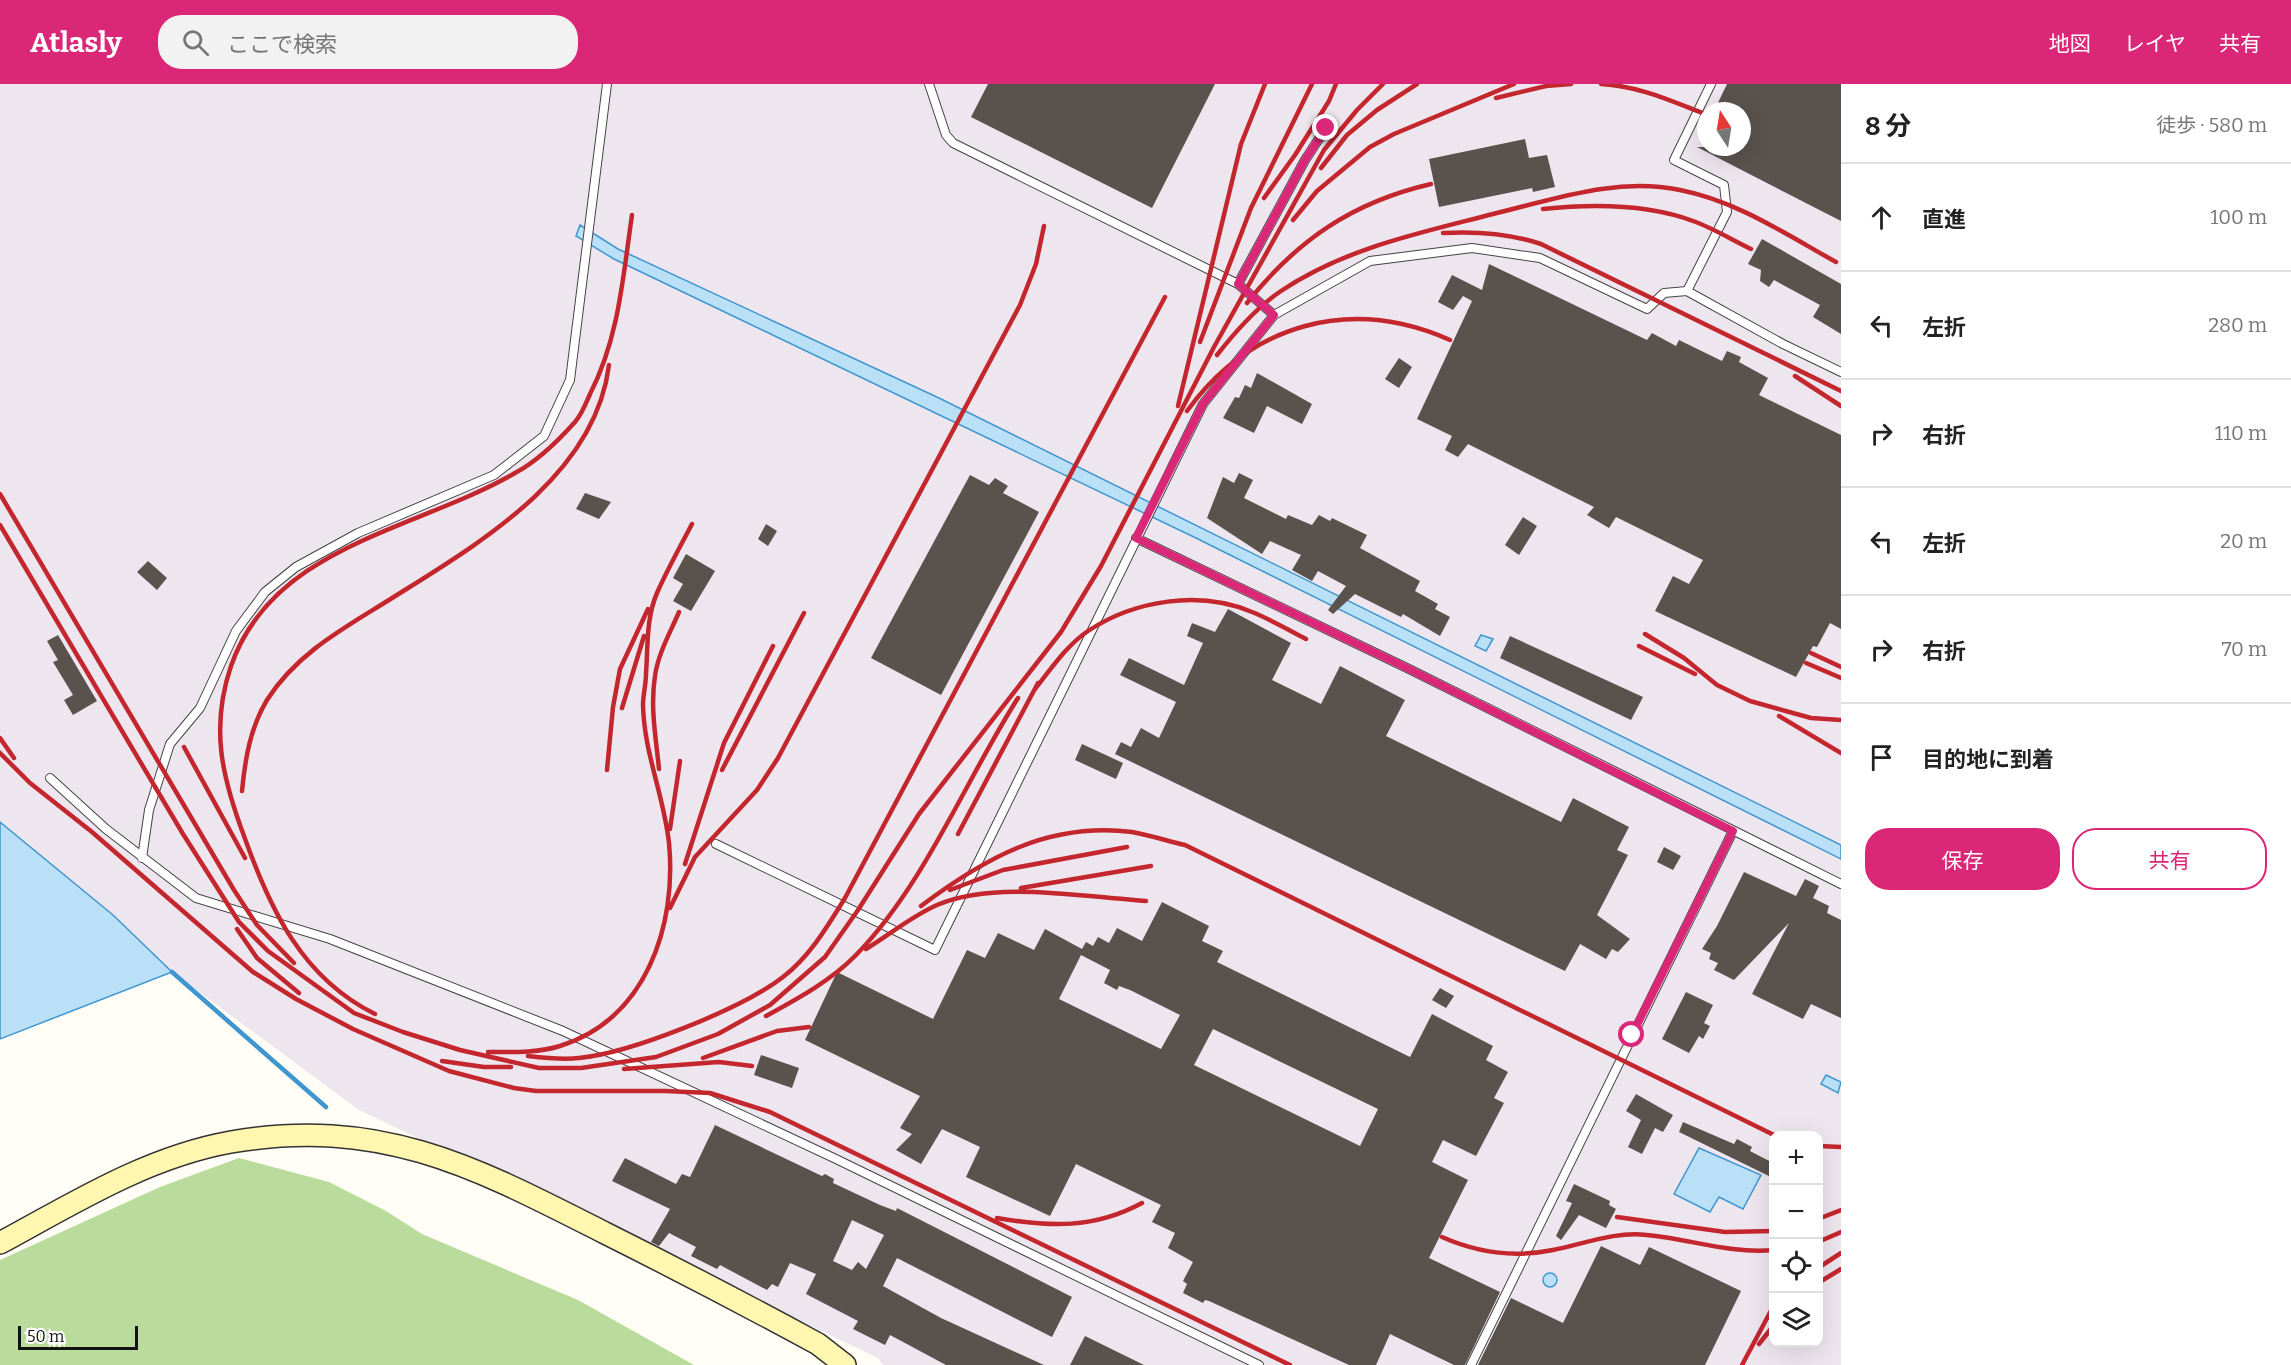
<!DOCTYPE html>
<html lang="ja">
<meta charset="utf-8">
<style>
body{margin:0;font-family:Bitter,"Noto Sans JP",serif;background:#f2f2f2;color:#222}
.controls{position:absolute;right:18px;bottom:18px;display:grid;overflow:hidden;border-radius:12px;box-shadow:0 6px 24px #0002}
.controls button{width:54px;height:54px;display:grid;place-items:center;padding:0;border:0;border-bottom:2px solid #e0e0e0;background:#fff;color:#222;font:30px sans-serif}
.compass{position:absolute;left:1697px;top:18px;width:54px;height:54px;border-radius:50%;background:#fff;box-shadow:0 6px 24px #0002;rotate:348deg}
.scale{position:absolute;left:18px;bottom:15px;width:120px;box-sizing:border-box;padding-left:6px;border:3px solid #111;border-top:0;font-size:16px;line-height:21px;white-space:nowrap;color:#111;-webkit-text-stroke:4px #fff;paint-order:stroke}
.stop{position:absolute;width:18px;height:18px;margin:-14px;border:4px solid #db2777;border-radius:50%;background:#fff}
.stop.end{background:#db2777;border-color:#fff;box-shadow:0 2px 6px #0008}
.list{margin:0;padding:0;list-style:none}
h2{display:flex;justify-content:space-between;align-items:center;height:78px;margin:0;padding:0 24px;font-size:26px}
h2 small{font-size:20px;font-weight:400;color:#767676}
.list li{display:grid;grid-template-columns:39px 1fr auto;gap:18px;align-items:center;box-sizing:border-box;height:108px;padding:0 24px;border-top:2px solid #e0e0e0}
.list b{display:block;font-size:22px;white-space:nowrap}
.list em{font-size:20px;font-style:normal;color:#767676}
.actions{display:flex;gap:12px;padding:18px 24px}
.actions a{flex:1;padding:14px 0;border:2px solid #db2777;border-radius:24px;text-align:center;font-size:21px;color:#db2777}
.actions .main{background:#db2777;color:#fff}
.icon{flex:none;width:33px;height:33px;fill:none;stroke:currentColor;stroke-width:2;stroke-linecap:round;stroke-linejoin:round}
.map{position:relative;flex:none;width:1841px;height:1281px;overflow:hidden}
header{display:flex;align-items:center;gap:36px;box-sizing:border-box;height:84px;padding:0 30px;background:#db2777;color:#fff}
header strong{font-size:28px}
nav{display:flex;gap:33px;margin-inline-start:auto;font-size:21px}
.search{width:420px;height:54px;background:#f2f2f2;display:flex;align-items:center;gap:15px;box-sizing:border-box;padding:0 21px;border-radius:24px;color:#767676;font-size:22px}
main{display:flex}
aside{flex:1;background:#fff}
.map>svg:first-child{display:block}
.industrial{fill:#eee6ef;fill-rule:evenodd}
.forest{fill:#b9dc9c}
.water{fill:#b9e0f7;stroke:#3f96cf;stroke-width:1.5}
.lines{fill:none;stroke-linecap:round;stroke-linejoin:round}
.stream{stroke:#3f96cf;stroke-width:4.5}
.building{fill:#5a524d;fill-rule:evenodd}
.lane-casing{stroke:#444;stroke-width:10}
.secondary-casing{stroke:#333;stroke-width:24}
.lane{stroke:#fff;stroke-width:8}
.secondary{stroke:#fff6b0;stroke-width:21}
.rail{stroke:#c4262e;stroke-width:4.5}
.route{stroke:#db2777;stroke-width:8}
</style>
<header>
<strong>Atlasly</strong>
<div class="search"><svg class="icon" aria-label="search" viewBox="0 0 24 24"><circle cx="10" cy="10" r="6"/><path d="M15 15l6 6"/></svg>ここで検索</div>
<nav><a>地図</a><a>レイヤ</a><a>共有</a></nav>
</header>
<main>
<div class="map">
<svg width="1841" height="1281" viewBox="0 0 1841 1281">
<rect width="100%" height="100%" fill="#fffdf5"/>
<path class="industrial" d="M0 0H1841V1281H883L878 1274 359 1026 172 888 113 831 0 738ZM1706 27H1742V63H1706ZM1774 1052H1818V1258H1774Z"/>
<path class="forest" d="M239 1074 329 1098 386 1127 422 1150 578 1216 694 1281H0V1176L160 1103Z"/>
<path class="water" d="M580 141 618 165 939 314 1841 761V775L1196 454 614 175 576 152Z
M1481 551 1493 555 1486 567 1475 562Z
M0 738 113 831 172 888 0 955Z
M1826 991 1841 998 1838 1009 1821 1000Z
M1699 1064 1761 1091 1743 1125 1719 1113 1710 1128 1674 1110Z
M1543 1196a7 7 0 1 1 14 0a7 7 0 1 1-14 0Z"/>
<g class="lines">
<path class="stream" d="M172 888 326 1023"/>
</g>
<path class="building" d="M988 0H1215L1152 124 971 33Z
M1727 0H1841V137L1697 63H1742V27H1714Z
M1525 55 1529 74 1547 71 1555 103 1533 108 1532 104 1439 123 1429 75Z
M1762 155 1841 200V250L1813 233 1820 221 1774 196 1769 203 1760 197 1761 186 1748 180Z
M1489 180 1647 256 1652 249 1676 262 1679 256 1722 277 1727 267 1741 273 1739 278 1768 294 1759 311 1841 351V545L1830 539 1817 563 1813 562 1796 593 1655 527 1673 492 1689 500 1703 476 1616 433 1609 444 1587 431 1594 423 1468 360 1458 373 1445 366 1452 352 1417 335 1472 217 1463 212 1453 226 1438 218 1452 191 1482 206Z
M1399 274 1412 283 1399 304 1385 295Z
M1257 289 1312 320 1302 340 1267 322 1254 349 1223 334 1235 313 1239 314 1245 301 1251 304Z
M1239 389 1253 396 1244 414 1286 435 1288 431 1312 441 1319 431 1330 437 1332 434 1367 451 1360 464 1420 497 1415 507 1438 520 1435 525 1450 533 1440 552 1403 530 1401 533 1355 510 1333 530 1328 526 1346 502 1318 487 1312 497 1292 486 1301 471 1270 457 1262 470 1207 434 1223 393 1234 399Z
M970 391 989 401 995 394 1008 402 1003 409 1039 428 941 611 871 574Z
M585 409 611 418 599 435 576 425Z
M1523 433 1537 442 1519 471 1505 461Z
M766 440 777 447 768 462 758 455Z
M686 470 715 487 691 527 673 517 683 500 673 494Z
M148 477 167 494 157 506 137 488Z
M1228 525 1291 559 1272 596 1321 620 1340 582 1405 616 1386 652 1561 738 1573 714 1629 743 1617 766 1628 771 1597 831 1630 855 1618 868 1612 865 1606 875 1580 860 1565 887 1115 670 1121 658 1131 663 1141 644 1159 654 1176 618 1120 591 1129 574 1184 601 1203 559 1187 552 1192 539 1215 548Z
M58 551 97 617 73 631 64 616 73 611 53 578 58 576 47 557Z
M1510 552 1643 613 1631 636 1500 574Z
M1082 660 1123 679 1116 695 1075 676Z
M1664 763 1681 772 1673 786 1657 778Z
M1744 788 1796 812 1805 795 1819 802 1813 814 1829 822 1827 829 1841 836V934L1811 920 1803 935 1752 910 1789 839 1734 896 1714 886 1718 879 1709 875 1711 869 1702 865 1717 842Z
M1162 818 1209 842 1202 857 1223 867 1217 878 1410 973 1432 930 1493 962 1486 976 1508 988 1494 1014 1504 1019 1476 1072 1443 1056 1432 1078 1468 1096 1429 1174 1500 1208 1465 1281H1454L1390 1250 1376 1281H1349L1209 1217 1205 1216 1203 1219 1183 1209 1187 1200 1183 1197 1193 1178 1168 1164 1175 1149 1152 1138 1161 1121 1076 1080 1050 1132 966 1093 980 1063 942 1045 921 1080 896 1066 912 1050 900 1044 920 1012 805 956 837 888 933 935 967 866 985 874 998 849 1034 866 1045 845 1082 865 1086 858 1093 862 1098 853 1109 859 1117 844 1142 857ZM1081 871 1110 886 1104 899 1117 906 1119 902 1130 906 1180 931 1161 965 1059 915ZM1213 945 1378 1025 1360 1062 1194 981Z
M1440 904 1454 912 1446 924 1432 916Z
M1686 908 1713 921 1704 939 1710 942 1703 955 1699 952 1689 969 1662 955Z
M761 971 799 984 792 1004 754 991Z
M1636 1010 1673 1031 1663 1048 1655 1044 1642 1070 1628 1063 1641 1036 1626 1027Z
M1683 1038 1734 1060 1737 1055 1752 1063 1750 1067 1773 1079V1094L1679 1048Z
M715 1041 822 1092 825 1090 834 1095 833 1099 880 1121 896 1127 897 1124 1072 1213 1052 1253 897 1174 883 1202 941 1234 1044 1281H946L890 1251 885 1261 853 1245 858 1237 806 1210 816 1190 790 1179 778 1203 772 1200 767 1206 720 1181 717 1185 691 1172 696 1163 669 1149 659 1162 651 1158 670 1125 612 1097 625 1074 676 1100 682 1090 690 1093ZM852 1136 884 1151 866 1185 858 1178 852 1186 833 1177Z
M1574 1100 1610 1117 1609 1121 1616 1125 1606 1144 1579 1131 1561 1156 1556 1152 1572 1119 1566 1117Z
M1601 1162 1640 1181 1649 1163 1741 1207 1705 1281H1478L1511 1214 1563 1239Z
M1085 1252 1144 1281H1070Z"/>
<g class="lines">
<g class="lane-casing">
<path id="lane" d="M929 0 946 51 953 59 1238 200
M1687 207 1727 128 1724 101 1674 76 1711 0
M1274 231 1238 200 1305 76 1326 44
M1136 454 1407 584 1841 800
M50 694 106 745 196 814 330 855 563 947 836 1075 1259 1281
M716 760 935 866 1203 320 1274 231 1370 177 1472 164 1540 174 1647 225 1664 209 1687 207 1783 260 1841 288
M142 774 149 726 170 660 200 624 236 547 265 508 296 483 358 449 494 391 544 352 570 296 607 0
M1471 1281 1733 747"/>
</g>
<g class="secondary-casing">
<path id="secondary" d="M0 1159C74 1119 147 1073 231 1058 381 1032 477 1084 605 1149 677 1185 748 1222 818 1260L845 1281"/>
</g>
<use href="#lane" class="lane"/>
<use href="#secondary" class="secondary"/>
<path class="rail" d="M1601 0C1639 2 1671 17 1705 30
M1496 14 1546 2 1571 0
M1321 84 1347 51 1377 26 1417 0
M1264 114 1295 71 1329 17 1336 0
M1543 125C1591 120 1647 120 1693 137 1713 144 1732 156 1751 165
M1293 136 1317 107 1370 63 1394 50 1514 0
M1443 149C1477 147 1508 149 1541 160L1841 307
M1247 219C1297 156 1353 118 1431 100
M1200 258 1251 124 1312 0
M1217 271C1235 248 1257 223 1281 207 1345 164 1420 149 1493 130 1555 115 1616 93 1680 106 1737 117 1787 151 1836 178
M1795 292 1841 322
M1178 322 1241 60 1265 0
M1187 327C1251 239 1351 212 1450 256
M0 410 234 806 257 841 294 879
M0 441 183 750 239 838 268 867 354 929 403 948 460 966 539 984H581L656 973 718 950 770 921 825 873 858 826 919 730 1061 548 1101 482 1214 263 1324 66 1357 26 1383 0
M1645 550 1684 574 1717 601 1750 617 1811 634 1841 636
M1639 562 1695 590
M1811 569 1841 583
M1806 579 1841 594
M1035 605C1051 585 1067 561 1088 547 1135 516 1199 506 1252 528 1270 535 1288 546 1306 555
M622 624 644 552
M1779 632 1841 669
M0 654 14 674
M184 663 245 774
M0 669 30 699 92 748 253 888 296 915 353 945 449 987 514 1004 536 1007H665L710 1009 770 1028 1290 1281
M659 685C656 654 650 623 655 592 658 570 670 549 679 528
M607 686 613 623 620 585 648 525
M722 686 804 529
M242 707C245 676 250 644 267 616 297 569 344 544 389 516 476 461 595 394 609 281
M670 745 680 677
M958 750 1038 599
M685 780 724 659 773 562
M1021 804 1151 782
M950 806 1003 786 1127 763
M921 822C985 774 1048 738 1132 748 1149 751 1168 757 1185 761L1776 1052
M670 824 695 773 757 706 778 674 1020 221 1036 180 1044 142
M237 845 257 874 299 909
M866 865C889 851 912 832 937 821 994 796 1084 813 1146 817
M375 930C302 894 270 825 244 752 222 693 210 644 231 582 273 461 417 446 515 389 538 377 558 357 575 338 582 330 586 319 590 310 619 254 623 192 632 131
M766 932C797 915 832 896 856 871 925 800 965 697 1018 614
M488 968C511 968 538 969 560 962 646 935 677 842 669 759 664 712 644 669 643 621 643 611 646 600 646 590 648 563 646 534 657 509 667 486 680 463 692 440
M528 972C545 974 562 976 579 974 630 969 742 925 783 893 810 872 827 843 845 814L1165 213
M703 974 777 947 809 943
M442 977 484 983H511
M624 985 719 978 752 982
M1818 1062 1841 1063
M1617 1133 1725 1148 1774 1147
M997 1134C1050 1143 1094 1145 1142 1119
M1818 1135 1841 1126
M1442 1153C1478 1169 1514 1174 1553 1166 1584 1160 1615 1147 1647 1151 1690 1155 1729 1170 1774 1166
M1818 1158 1841 1148
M1818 1184 1841 1169
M1818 1199 1841 1185
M1759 1260 1774 1241
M1742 1281 1774 1221"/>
</g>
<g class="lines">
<path class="route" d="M1326 44 1305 76 1238 200 1274 231 1203 320 1136 454 1407 584 1733 747 1632 951"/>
</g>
</svg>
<div class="controls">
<button>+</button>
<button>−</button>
<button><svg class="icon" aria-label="locate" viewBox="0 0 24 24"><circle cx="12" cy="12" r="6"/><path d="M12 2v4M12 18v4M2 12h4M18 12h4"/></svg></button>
<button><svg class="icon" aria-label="layers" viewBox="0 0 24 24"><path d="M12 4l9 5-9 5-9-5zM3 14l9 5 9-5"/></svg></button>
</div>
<svg class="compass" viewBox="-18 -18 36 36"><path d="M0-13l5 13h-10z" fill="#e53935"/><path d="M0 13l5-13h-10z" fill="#767676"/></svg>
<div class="scale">50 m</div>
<div class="stop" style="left:1632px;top:951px"></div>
<div class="stop end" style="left:1326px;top:44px"></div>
</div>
<aside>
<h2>8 分<small>徒歩 · 580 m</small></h2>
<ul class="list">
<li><svg class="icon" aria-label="ahead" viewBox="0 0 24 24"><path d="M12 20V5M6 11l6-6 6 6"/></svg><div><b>直進</b></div><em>100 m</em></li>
<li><svg class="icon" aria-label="left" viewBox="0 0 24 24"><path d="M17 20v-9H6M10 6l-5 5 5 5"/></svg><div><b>左折</b></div><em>280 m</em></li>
<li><svg class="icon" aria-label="right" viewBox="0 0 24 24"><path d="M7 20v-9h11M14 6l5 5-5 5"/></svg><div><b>右折</b></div><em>110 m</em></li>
<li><svg class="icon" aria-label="left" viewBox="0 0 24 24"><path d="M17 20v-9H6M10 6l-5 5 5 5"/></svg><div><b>左折</b></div><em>20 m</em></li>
<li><svg class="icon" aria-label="right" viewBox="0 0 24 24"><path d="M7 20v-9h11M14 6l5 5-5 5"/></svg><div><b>右折</b></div><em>70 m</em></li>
<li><svg class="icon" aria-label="arrive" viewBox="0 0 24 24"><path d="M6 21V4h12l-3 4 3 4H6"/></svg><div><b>目的地に到着</b></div></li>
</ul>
<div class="actions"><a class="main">保存</a><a>共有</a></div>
</aside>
</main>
